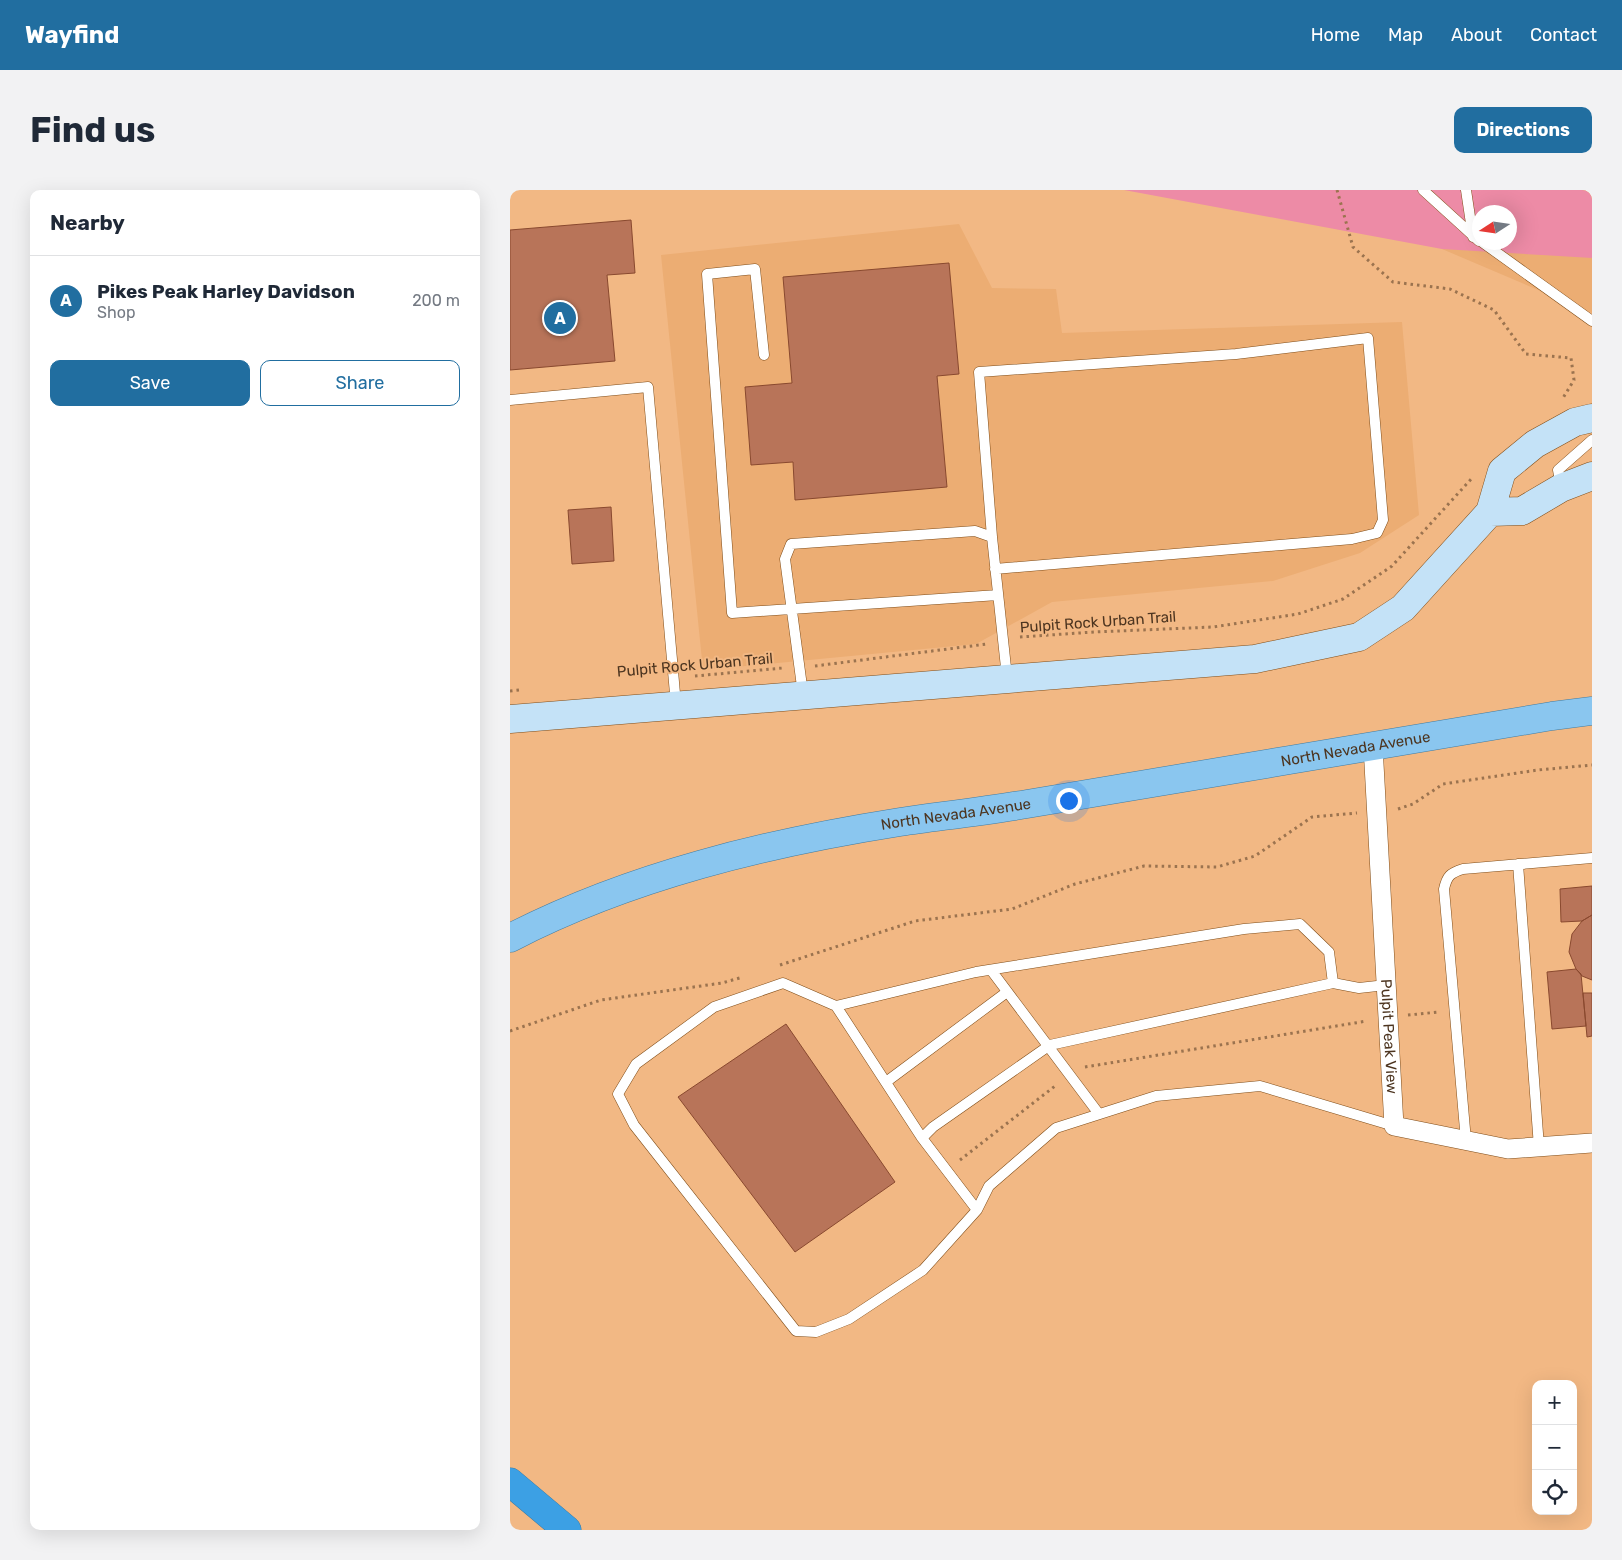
<!DOCTYPE html>
<meta charset="utf-8">
<style>
body{margin:0;font-family:Rubik,sans-serif;background:#f2f2f3;color:#1f2937}
.controls{position:absolute;right:15px;bottom:15px;display:grid;overflow:hidden;border-radius:10px;box-shadow:0 5px 20px #0002}
.controls button{width:45px;height:45px;display:grid;place-items:center;padding:0;border:0;border-bottom:1px solid #e0e1e3;background:#fff;color:#1f2937;font:25px sans-serif}
.compass{position:absolute;left:962px;top:15px;width:45px;height:45px;border-radius:50%;background:#fff;box-shadow:0 5px 20px #0002;rotate:258deg}
.you{position:absolute;left:558px;top:610px;width:18px;height:18px;margin:-12px;border:4px solid #fff;border-radius:50%;background:#1a73e8;box-shadow:0 0 0 8px #1a73e833}
.badge{display:grid;place-items:center;width:32px;height:32px;border-radius:50%;background:#216ea0;color:#fff;font-size:16px;font-weight:700}
.pin{position:absolute;translate:-50% -50%;border:2px solid #fff;box-shadow:0 1px 5px #0006}
.list{margin:0;padding:0;list-style:none}
h2{display:flex;justify-content:space-between;align-items:center;height:65px;margin:0;padding:0 20px;font-size:21px}
h2 small{font-size:16px;font-weight:400;color:#747a83}
.list li{display:grid;grid-template-columns:32px 1fr auto;gap:15px;align-items:center;box-sizing:border-box;height:90px;padding:0 20px;border-top:1px solid #e0e1e3}
.list b{display:block;font-size:19px;white-space:nowrap}
.list p{margin:0;font-size:16px;white-space:nowrap;color:#747a83}
.list em{font-size:16px;font-style:normal;color:#747a83}
.actions{display:flex;gap:10px;padding:15px 20px}
.actions a{flex:1;padding:11px 0;border:1px solid #216ea0;border-radius:10px;text-align:center;font-size:18px;color:#216ea0}
.actions .main{background:#216ea0;color:#fff}
.icon{flex:none;width:28px;height:28px;fill:none;stroke:currentColor;stroke-width:2;stroke-linecap:round;stroke-linejoin:round}
.map{position:relative;flex:none;width:1082px;height:1340px;overflow:hidden;border-radius:10px}
header{display:flex;align-items:center;gap:30px;box-sizing:border-box;height:70px;padding:0 25px;background:#216ea0;color:#fff}
header strong{font-size:24px}
nav{display:flex;gap:28px;margin-inline-start:auto;font-size:18px}
.intro{display:flex;align-items:center;justify-content:space-between;box-sizing:border-box;height:120px;padding:0 30px}
h1{margin:0;font-size:35px}
.button{padding:12px 22px;border-radius:10px;background:#216ea0;color:#fff;font-size:18px;font-weight:700}
main{display:flex;gap:30px;padding:0 30px}
aside{flex:1;background:#fff;border-radius:10px;box-shadow:0 5px 20px #0002}
.map>svg:first-child{display:block}
.built{fill:#ecad73;fill-rule:evenodd}
.green{fill:#ed8ba6;fill-rule:evenodd}
.building{fill:#b87459;stroke:#89492f}
.lines{fill:none;stroke-linecap:round;stroke-linejoin:round}
.service-casing{stroke:#804d18;stroke-width:11}
.minor-casing{stroke:#804d18;stroke-width:20}
.secondary-casing{stroke:#804d18;stroke-width:29}
.primary-casing{stroke:#427b9f;stroke-width:29}
.motorway-casing{stroke:#427b9f;stroke-width:29}
.path{stroke:#9b734f;stroke-width:3;stroke-dasharray:2.5 4;stroke-linecap:butt}
.service{stroke:#fff;stroke-width:10}
.minor{stroke:#fff;stroke-width:19}
.secondary{stroke:#c4e2f7;stroke-width:28}
.primary{stroke:#8ac6ef;stroke-width:28}
.motorway{stroke:#3ca0e4;stroke-width:28}
.labels{text-anchor:middle;stroke-width:4;stroke-linejoin:round;paint-order:stroke}
.street-label{font-size:15px;fill:#4d3520;stroke:#f2b884}
</style>
<header>
<strong>Wayfind</strong>
<nav><a>Home</a><a>Map</a><a>About</a><a>Contact</a></nav>
</header>
<div class="intro"><h1>Find us</h1><a class="button">Directions</a></div>
<main>
<aside>
<h2>Nearby<small></small></h2>
<ul class="list">
<li><span class="badge">A</span><div><b>Pikes Peak Harley Davidson</b><p>Shop</p></div><em>200 m</em></li>
</ul>
<div class="actions"><a class="main">Save</a><a>Share</a></div>
</aside>
<div class="map">
<svg width="1082" height="1340" viewBox="0 0 1082 1340">
<rect width="100%" height="100%" fill="#f2b884"/>
<path class="built" d="M920 0H1082V123L932 59ZM969 22H999V52H969Z
M449 34 482 98 546 99 552 143 892 132 909 325 850 363 763 391 542 412 466 454 193 480 151 65Z"/>
<path class="green" d="M614 0H1082V68L932 59ZM969 22H999V52H969Z"/>
<path class="building" d="M121 30 125 83 97 85 105 171 0 180V40Z
M439 73 449 184 427 186 437 297 285 310 283 272 241 275 235 197 282 193 273 87Z
M101 317 104 371 62 374 58 320Z
M1082 696V725L1072 731 1051 732 1050 699Z
M1082 725V790L1072 786 1066 779 1059 762 1062 744 1072 731Z
M1066 779 1071 784 1076 836 1042 839 1037 782Z
M1073 803H1082V846L1077 847Z
M276 834 385 992 285 1062 168 907Z"/>
<g class="lines">
<g class="service-casing">
<path id="service" d="M913 0 969 51
M956 0 963 47
M972 52 1082 131
M254 165 245 79 197 84 222 423 488 405
M0 210 138 197 166 515
M1051 297 1048 280 1082 250
M482 347 469 182 726 164 858 148 873 330 867 343 842 349 485 379
M293 504 275 369 281 354 465 341 482 347 497 487
M1008 674 1029 957
M481 780 589 924
M876 795 849 798 823 793 819 762 790 734 734 739 466 782 326 816 273 793 204 817 126 874 108 904 124 935 286 1141 306 1142 339 1129 413 1080 467 1020 479 996 546 938 646 906 750 896 884 936
M326 816 412 948 467 1020
M376 892 497 802
M412 948 423 937 540 855 823 793
M956 951 934 699C937 686 940 683 953 679L1082 668"/>
</g>
<g class="minor-casing">
<g id="minor">
<path id="s1" d="M863 556 884 936 998 959 1082 953"/>
</g>
</g>
<g class="secondary-casing">
<path id="secondary" d="M980 322 1012 321 1051 298 1082 286
M0 529 745 469 849 447 893 418 980 322 992 281 1025 254 1065 232 1082 228"/>
</g>
<g class="primary-casing">
<g id="primary">
<path id="s2" d="M0 748C120 686 257 653 390 632 432 626 475 621 517 614 692 585 867 555 1042 526L1082 521"/>
</g>
</g>
<g class="motorway-casing">
<path id="motorway" d="M0 1292 57 1340"/>
</g>
<path class="path" d="M827 0 843 57 883 92 940 99 984 120 1016 164 1061 168 1064 190 1053 208
M510 447 584 442 703 437 788 424 833 409 882 376 963 287
M305 476 477 454
M185 486 273 478
M0 501 9 500
M888 619 903 614 933 594 1028 580 1082 575
M270 775 405 731 502 719 565 694 634 676 707 677 745 666 802 627 847 623
M898 825 929 822
M0 841 91 810 212 793 233 787
M575 877 857 831
M450 970 545 896"/>
<use href="#service" class="service"/>
<use href="#minor" class="minor"/>
<use href="#secondary" class="secondary"/>
<use href="#primary" class="primary"/>
<use href="#motorway" class="motorway"/>
</g>
<g class="labels">
<g class="street-label">
<text transform="translate(588 432) rotate(-4)" y="5">Pulpit Rock Urban Trail</text>
<text transform="translate(185 475) rotate(-5)" y="5">Pulpit Rock Urban Trail</text>
<text dy="5" stroke="none"><textPath href="#s2" startOffset="870">North Nevada Avenue</textPath></text>
<text dy="5" stroke="none"><textPath href="#s2" startOffset="465">North Nevada Avenue</textPath></text>
<text dy="5" stroke="none"><textPath href="#s1" startOffset="291">Pulpit Peak View</textPath></text>
</g>
</g>
</svg>
<div class="controls">
<button>+</button>
<button>−</button>
<button><svg class="icon" aria-label="locate" viewBox="0 0 24 24"><circle cx="12" cy="12" r="6"/><path d="M12 2v4M12 18v4M2 12h4M18 12h4"/></svg></button>
</div>
<svg class="compass" viewBox="-18 -18 36 36"><path d="M0-13l5 13h-10z" fill="#e53935"/><path d="M0 13l5-13h-10z" fill="#747a83"/></svg>
<div class="you"></div>
<div class="pin badge" style="left:50px;top:128px">A</div>
</div>
</main>
